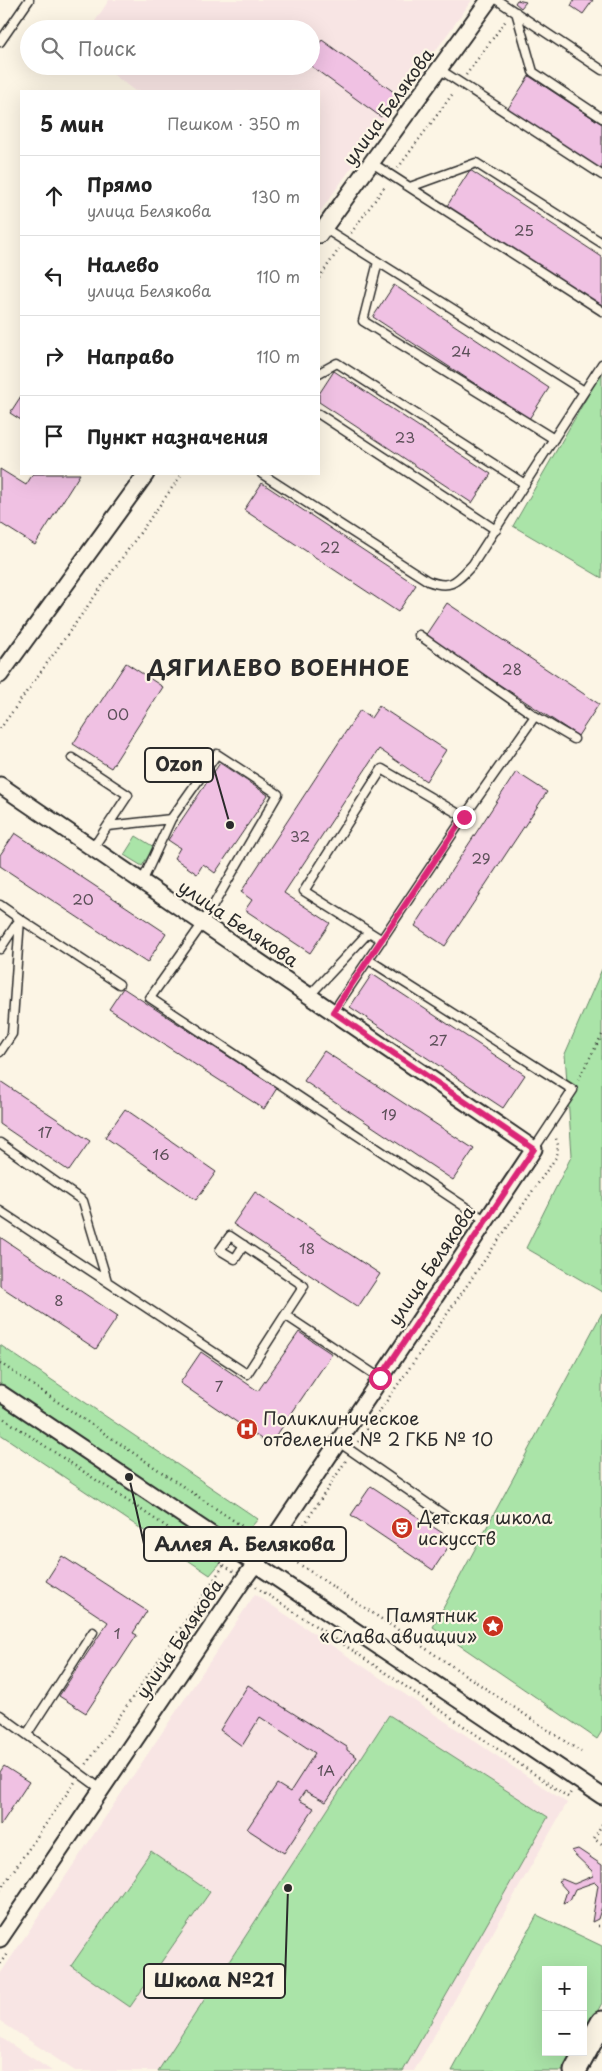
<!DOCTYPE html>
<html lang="ru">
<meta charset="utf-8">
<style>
body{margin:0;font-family:"Playpen Sans",sans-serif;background:#f2f2f2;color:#222}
.controls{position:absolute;right:15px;bottom:15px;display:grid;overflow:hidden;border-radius:0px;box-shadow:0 5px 20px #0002}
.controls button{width:45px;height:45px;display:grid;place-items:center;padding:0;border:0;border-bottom:1px solid #e0e0e0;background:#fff;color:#222;font:25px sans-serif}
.stop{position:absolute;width:15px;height:15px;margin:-11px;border:4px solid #db2777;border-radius:50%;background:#fff}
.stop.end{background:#db2777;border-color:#fff;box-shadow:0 1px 5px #0008}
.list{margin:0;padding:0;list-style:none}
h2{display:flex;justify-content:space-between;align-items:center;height:65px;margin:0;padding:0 20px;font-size:21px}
h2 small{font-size:16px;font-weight:400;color:#767676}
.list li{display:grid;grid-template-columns:32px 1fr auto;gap:15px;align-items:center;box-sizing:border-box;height:80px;padding:0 20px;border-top:1px solid #e0e0e0}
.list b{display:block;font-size:19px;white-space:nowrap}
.list p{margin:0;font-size:16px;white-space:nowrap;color:#767676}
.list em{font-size:16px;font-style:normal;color:#767676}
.icon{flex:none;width:28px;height:28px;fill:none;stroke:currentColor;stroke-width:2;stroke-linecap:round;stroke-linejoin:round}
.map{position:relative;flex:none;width:602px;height:2071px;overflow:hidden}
.search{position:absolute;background:#fff;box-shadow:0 5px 20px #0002;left:20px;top:20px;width:300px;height:55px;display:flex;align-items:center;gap:12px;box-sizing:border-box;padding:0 18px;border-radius:28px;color:#767676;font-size:19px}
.panel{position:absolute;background:#fff;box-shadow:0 5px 20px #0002;left:20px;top:90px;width:300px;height:385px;border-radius:0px}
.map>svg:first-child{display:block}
.built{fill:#f8e5e4}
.green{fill:#aae4a8;stroke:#6a886a}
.building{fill:#f0c1e3;stroke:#2b2b2b}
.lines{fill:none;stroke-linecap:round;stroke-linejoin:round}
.lane-casing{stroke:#2b2b2b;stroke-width:11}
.street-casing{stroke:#2b2b2b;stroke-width:19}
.secondary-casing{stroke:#2b2b2b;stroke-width:25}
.path{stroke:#2b2b2b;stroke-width:2.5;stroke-dasharray:1 4;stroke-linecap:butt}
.lane{stroke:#fcf5e5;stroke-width:8}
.street{stroke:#fcf5e5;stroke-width:15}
.secondary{stroke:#fcf5e5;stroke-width:21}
.route{stroke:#db2777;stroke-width:6}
.labels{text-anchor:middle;stroke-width:4.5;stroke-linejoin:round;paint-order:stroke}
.number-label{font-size:15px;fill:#5c5059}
.street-label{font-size:18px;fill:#2b2b2b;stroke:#fcf5e5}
.poi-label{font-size:18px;fill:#2b2b2b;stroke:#fcf5e5;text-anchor:start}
.district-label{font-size:22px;font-weight:bold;letter-spacing:1px;fill:#2b2b2b;stroke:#fcf5e5}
.leader{fill:none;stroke:#2b2b2b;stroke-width:2}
.callout-dot{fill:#2b2b2b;stroke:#fcf5e5;stroke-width:2}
.callout{fill:#fcf5e5;stroke:#2b2b2b;stroke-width:2}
.callout-label{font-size:19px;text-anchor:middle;font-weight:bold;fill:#2b2b2b}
</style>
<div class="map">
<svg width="602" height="2071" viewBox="0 0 602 2071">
<rect width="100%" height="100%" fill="#fcf5e5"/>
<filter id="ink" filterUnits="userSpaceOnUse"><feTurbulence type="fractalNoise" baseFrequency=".02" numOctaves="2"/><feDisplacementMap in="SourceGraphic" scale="10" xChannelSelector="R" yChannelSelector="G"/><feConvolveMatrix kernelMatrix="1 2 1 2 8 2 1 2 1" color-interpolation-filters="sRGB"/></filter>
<g filter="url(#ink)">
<path class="built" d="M109 0H472L319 213V91H135L102 66H311V29H90Z
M255 1594 567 1803 414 2071H75L0 2021V1974Z
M0 2037 52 2071H0Z"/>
<path class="green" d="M602 371V578L513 526Z
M136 836 154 847 142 866 124 855Z
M602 969V1292L526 1248 572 1155 565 1054Z
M602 1313V1731L597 1739 433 1627Z
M0 1345 258 1519 210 1575 0 1434Z
M389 1715 548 1817 403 2071H158Z
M151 1851 210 1892 130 2007 71 1966Z
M537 1915 602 1946V2003L583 2037V1970H546V2052H575L565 2071H452Z"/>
<path class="building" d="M517 0 526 2 521 8 515 3Z
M574 0H593L583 14 571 6Z
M322 40 398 95 381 117 311 66V54Z
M529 76 602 124V174L507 110Z
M470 170 602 257V308L447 206Z
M394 285 549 388 529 419 373 317Z
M334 371 491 474 472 503 319 402V394Z
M21 396V420L10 413Z
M0 469 26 485 33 474H80L35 545 0 523Z
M262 483 416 585 398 612 244 510Z
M447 603 599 704 578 736 425 636Z
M126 663 163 687 111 768 73 744Z
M379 706 446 750 426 781 379 749 284 893 330 923 310 953 245 910 252 900 241 892 360 710 371 718Z
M220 763 268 795 215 873 203 864 197 874 174 858 180 848 168 840Z
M516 772 547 792 445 946 415 926Z
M15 833 166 933 147 963 0 866V855Z
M372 974 525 1075 503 1108 350 1007Z
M123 988 277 1088 264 1109 109 1009Z
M324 1051 474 1149 453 1180 304 1081Z
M0 1081 90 1141 69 1171 0 1124Z
M125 1109 216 1172 196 1200 105 1137Z
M255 1192 380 1274 358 1307 233 1224Z
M0 1237 118 1316 96 1349 0 1286Z
M299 1332 332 1354 270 1445 180 1383 201 1352 258 1391Z
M371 1486 453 1540 433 1570 351 1515Z
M62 1556 147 1611 133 1633 137 1635 86 1713 59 1696 108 1622 46 1581Z
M248 1685 347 1747V1750L357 1757 326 1802 305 1791 299 1800 314 1808 284 1853 247 1829 277 1784 290 1792 315 1753 260 1717 242 1746 220 1730Z
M4 1766 29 1782 0 1826V1772Z
M578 1849 602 1865V1906L598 1919 592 1922 598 1885 595 1882 575 1889 570 1900 563 1903 567 1891 558 1881 562 1879 574 1884 593 1876 592 1871 571 1851Z"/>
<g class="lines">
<g class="lane-casing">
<path id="lane" d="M497 0 602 70
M516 12 533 72 602 118
M0 42 29 0
M439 69 602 175
M372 163 602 311
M410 187 476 163 602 243
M324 228 584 391
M378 262 363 321 554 439
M319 373 337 363 525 484
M319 414 496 530
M262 474 428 581C452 590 457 581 473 564L602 364
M419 635 535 716 574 739
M72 758 128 795 93 848
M108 826 171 819
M142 882 171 819 217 754 278 794 203 923 150 998 485 1220
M0 905 20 919 0 949
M382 940 304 891 382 769 464 817
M369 960 573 1090 534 1149
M309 996 369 932
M333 1012 464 817 535 716
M0 1052 12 1034 20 919 119 984
M0 1143 83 1201 107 1281
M0 1211 247 1374 285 1315 380 1378
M244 1245 235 1259 220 1250 230 1236 304 1286 285 1315
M337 1441 447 1517
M0 1715 101 1789
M27 1734 93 1632"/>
</g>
<g class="street-casing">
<path id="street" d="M319 235 489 0
M0 675 146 474
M0 785 534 1149 270 1544 244 1579 0 1939
M0 1393 602 1796"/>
</g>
<g class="secondary-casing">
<path id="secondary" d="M575 2071 602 2022"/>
</g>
<path class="path" d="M466 75 507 19
M398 168 454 92
M351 233 386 185
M319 278 339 249
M0 729 182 474
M578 1080 602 1035
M0 1363 258 1537
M0 1416 224 1565 86 1765
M358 1442 557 1156 558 1145 555 1135
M281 1552 581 1752
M285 1554 347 1459
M224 1565 233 1571
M256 1587 352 1650 568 1797 571 1792
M602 1824 594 1839 602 1844
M0 1890 75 1782
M598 1926H602
M0 1964 8 1952"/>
<use href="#lane" class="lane"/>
<use href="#street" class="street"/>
<use href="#secondary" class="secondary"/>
</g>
</g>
<g class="lines" filter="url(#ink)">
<path class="route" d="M380 1378 534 1149 333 1012 464 817"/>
</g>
<defs>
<g id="hospital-disc" transform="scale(1.125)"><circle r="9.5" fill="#c8321e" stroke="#fcf5e5"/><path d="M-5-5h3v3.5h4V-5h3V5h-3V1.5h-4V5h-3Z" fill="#fff"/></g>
<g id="theatre-disc" transform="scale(1.125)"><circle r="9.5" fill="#c8321e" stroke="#fcf5e5"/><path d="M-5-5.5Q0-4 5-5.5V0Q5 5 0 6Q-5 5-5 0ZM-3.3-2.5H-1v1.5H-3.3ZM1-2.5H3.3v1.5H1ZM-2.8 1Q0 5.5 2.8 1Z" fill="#fff"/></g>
<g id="sight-disc" transform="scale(1.125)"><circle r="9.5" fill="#c8321e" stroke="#fcf5e5"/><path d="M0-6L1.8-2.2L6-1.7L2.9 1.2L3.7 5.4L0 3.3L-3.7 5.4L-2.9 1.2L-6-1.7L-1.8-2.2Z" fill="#fff"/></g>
</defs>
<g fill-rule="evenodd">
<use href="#hospital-disc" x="247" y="1429"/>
<use href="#theatre-disc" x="402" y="1528"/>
<use href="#sight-disc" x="493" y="1626"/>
</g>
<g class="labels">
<g class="number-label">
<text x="524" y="236">25</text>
<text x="461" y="357">24</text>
<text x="405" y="443">23</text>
<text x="330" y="553">22</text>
<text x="512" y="675">28</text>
<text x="118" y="720">00</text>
<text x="300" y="842">32</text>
<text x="481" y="864">29</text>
<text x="83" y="905">20</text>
<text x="438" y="1046">27</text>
<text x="389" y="1120">19</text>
<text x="45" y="1138">17</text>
<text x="161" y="1160">16</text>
<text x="307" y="1254">18</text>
<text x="59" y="1306">8</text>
<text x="219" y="1392">7</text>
<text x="117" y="1639">1</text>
<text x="326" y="1776">1А</text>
</g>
<g class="street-label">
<text transform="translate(389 107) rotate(-54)" y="6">улица Белякова</text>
<text transform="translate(238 924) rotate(34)" y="6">улица Белякова</text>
<text transform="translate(432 1266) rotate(-56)" y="6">улица Белякова</text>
<text transform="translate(180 1639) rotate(-56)" y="6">улица Белякова</text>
</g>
<g class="poi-label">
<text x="263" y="1425">Поликлиническое<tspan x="263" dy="21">отделение № 2 ГКБ № 10</tspan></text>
<text x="418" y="1524">Детская школа<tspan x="418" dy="21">искусств</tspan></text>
<text x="477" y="1622" text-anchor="end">Памятник<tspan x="477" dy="21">«Слава авиации»</tspan></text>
</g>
<g class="district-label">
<text x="279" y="676">ДЯГИЛЕВО ВОЕННОЕ</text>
</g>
</g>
<path class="leader" d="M230 825L213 765M129 1477L144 1544M288 1888L285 1981"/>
<g class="callout-dot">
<circle cx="230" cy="825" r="5"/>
<circle cx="129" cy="1477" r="5"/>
<circle cx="288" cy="1888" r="5"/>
</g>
<g class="callout">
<rect x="145" y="748" width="68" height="34" rx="5"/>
<rect x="144" y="1527" width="202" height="34" rx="5"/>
<rect x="144" y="1964" width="141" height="34" rx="5"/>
</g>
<g class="callout-label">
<text x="179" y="771">Ozon</text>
<text x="245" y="1551">Аллея А. Белякова</text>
<text x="214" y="1987">Школа №21</text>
</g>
</svg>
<div class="controls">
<button>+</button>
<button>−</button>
</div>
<div class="stop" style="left:380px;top:1378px"></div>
<div class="stop end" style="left:464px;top:817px"></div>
<div class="search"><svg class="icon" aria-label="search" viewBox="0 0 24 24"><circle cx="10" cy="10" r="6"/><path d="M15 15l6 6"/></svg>Поиск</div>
<section class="panel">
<h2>5 мин<small>Пешком · 350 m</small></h2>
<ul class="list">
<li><svg class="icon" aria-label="ahead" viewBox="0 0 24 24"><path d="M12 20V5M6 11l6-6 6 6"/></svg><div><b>Прямо</b><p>улица Белякова</p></div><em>130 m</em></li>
<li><svg class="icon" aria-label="left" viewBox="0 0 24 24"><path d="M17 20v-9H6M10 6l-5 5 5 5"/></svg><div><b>Налево</b><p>улица Белякова</p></div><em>110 m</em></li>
<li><svg class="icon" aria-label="right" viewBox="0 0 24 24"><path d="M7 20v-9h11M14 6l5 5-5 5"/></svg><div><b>Направо</b></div><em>110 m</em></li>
<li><svg class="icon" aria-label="arrive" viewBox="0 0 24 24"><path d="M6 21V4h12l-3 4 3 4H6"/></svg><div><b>Пункт назначения</b></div></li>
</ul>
</section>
</div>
